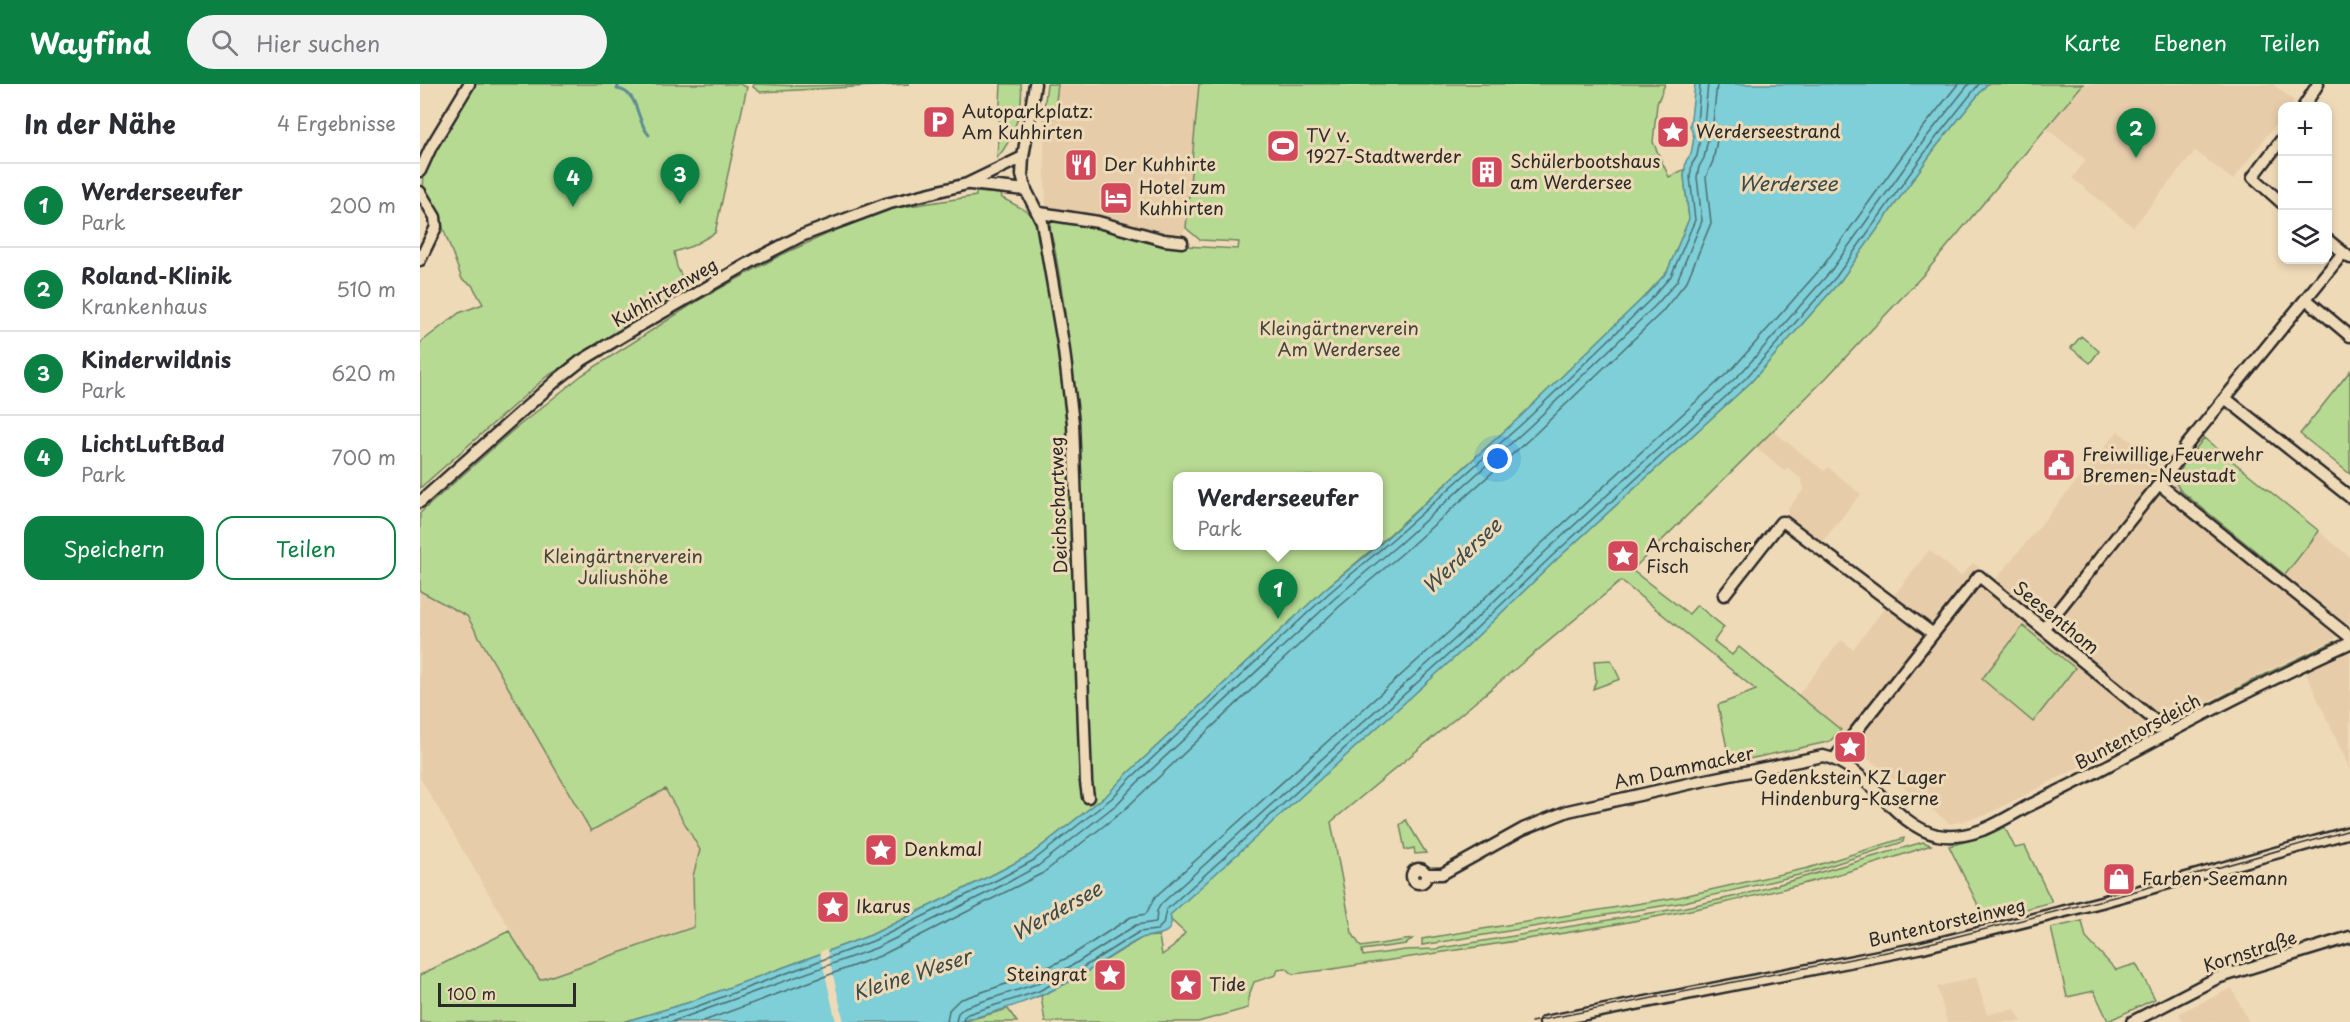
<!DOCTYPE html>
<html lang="de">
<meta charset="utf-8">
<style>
body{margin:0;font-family:"Playpen Sans",sans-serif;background:#f2f2f3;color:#2b2b33}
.controls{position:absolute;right:18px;top:18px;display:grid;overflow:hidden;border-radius:12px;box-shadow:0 3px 9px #0003}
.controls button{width:54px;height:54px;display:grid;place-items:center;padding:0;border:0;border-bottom:2px solid #e1e1e2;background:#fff;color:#2b2b33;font:30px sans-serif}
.scale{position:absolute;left:18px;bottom:15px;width:138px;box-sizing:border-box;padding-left:6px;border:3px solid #2b2b2b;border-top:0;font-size:16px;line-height:21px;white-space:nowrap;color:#2b2b2b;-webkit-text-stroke:4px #efdab8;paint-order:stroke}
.you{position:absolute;left:1078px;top:375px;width:21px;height:21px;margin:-15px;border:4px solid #fff;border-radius:50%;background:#1a73e8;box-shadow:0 0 0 9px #1a73e833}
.badge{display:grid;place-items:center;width:39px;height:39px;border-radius:50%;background:#0b8043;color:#fff;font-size:20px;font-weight:700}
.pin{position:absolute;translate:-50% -50px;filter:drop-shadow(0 2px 3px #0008)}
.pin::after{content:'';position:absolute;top:32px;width:21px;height:18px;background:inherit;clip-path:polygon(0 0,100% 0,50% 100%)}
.popup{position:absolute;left:753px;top:388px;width:210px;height:78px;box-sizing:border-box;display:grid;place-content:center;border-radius:12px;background:#fff;filter:drop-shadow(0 2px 4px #0005);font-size:20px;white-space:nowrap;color:#7c7c81}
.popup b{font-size:22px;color:#2b2b33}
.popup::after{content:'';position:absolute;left:50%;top:100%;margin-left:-12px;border:12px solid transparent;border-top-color:#fff}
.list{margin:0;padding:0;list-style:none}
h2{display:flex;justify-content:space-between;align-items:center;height:78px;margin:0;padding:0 24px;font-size:26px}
h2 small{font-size:20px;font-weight:400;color:#7c7c81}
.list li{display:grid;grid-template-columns:39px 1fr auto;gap:18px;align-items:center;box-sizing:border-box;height:84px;padding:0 24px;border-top:2px solid #e1e1e2}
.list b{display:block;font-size:22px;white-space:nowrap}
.list p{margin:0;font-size:20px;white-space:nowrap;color:#7c7c81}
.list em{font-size:20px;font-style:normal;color:#7c7c81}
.actions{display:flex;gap:12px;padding:18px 24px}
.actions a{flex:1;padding:14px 0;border:2px solid #0b8043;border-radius:18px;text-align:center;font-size:21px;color:#0b8043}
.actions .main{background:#0b8043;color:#fff}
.icon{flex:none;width:33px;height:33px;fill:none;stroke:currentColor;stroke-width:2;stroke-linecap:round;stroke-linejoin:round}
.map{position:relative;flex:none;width:1930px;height:938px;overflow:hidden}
header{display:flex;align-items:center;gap:36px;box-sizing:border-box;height:84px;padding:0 30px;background:#0b8043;color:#fff}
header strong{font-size:28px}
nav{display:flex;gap:33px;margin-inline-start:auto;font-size:21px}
.search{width:420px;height:54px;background:#f2f2f3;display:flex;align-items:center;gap:15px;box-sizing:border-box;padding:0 21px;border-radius:33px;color:#7c7c81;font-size:22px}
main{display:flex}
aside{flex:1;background:#fff}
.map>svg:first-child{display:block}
.built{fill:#e7ccaa}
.green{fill:#b7da93;stroke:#71825f;stroke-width:1.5}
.water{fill:#7ecfd7;stroke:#5d8d92;stroke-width:1.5}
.pier{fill:#efdab8}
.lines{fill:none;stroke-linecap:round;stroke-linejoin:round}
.shore{stroke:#4c6d70;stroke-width:1.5}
.stream{stroke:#5d8d92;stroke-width:3}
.minor-casing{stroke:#2b2b2b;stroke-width:15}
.minor{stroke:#efdab8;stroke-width:10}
.tram{stroke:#2b2b2b;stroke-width:1.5}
.labels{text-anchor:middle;stroke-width:6;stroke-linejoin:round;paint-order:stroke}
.poi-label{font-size:18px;fill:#2b2b2b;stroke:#efdab8;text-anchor:start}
.street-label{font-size:18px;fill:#2b2b2b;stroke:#efdab8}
.park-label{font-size:18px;fill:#40453b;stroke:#efdab8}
.water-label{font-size:20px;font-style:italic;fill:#3c4c4d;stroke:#efdab8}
</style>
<header>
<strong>Wayfind</strong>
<div class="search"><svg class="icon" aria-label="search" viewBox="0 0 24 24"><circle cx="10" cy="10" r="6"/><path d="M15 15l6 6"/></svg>Hier suchen</div>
<nav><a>Karte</a><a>Ebenen</a><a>Teilen</a></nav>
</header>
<main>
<aside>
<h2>In der Nähe<small>4 Ergebnisse</small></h2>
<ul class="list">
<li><span class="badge">1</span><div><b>Werderseeufer</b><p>Park</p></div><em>200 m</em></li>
<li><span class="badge">2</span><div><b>Roland-Klinik</b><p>Krankenhaus</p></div><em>510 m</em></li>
<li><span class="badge">3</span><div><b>Kinderwildnis</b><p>Park</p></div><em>620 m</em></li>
<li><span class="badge">4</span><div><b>LichtLuftBad</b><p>Park</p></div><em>700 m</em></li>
</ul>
<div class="actions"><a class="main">Speichern</a><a>Teilen</a></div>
</aside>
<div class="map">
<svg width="1930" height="938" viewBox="0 0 1930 938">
<rect width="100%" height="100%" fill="#efdab8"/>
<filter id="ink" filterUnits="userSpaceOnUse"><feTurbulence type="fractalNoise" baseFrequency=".0167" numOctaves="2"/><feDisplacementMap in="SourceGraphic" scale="12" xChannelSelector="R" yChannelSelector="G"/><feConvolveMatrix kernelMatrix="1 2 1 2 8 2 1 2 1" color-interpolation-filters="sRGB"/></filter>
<g filter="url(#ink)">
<path class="built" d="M638 0H779L766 144 762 150 749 152 626 125 623 34 634 33Z
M1663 0H1853L1874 17 1870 22H1862V32L1813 96 1775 67 1713 143 1652 94 1666 76 1627 45Z
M1772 344 1930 473V544L1914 555 1845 588 1566 731 1530 740 1442 670 1440 661 1378 611 1421 556 1433 565 1509 466 1541 492 1553 479 1575 496 1698 347 1742 381Z
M1352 346 1404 387 1408 383 1441 410 1399 462 1367 437 1368 425 1384 405 1381 395 1368 384 1364 387 1336 364Z
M0 507 47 532 171 747 244 705 280 766 273 792 274 843 120 896 0 694Z
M1930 565V686L1885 587Z
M1556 893 1567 930 1595 925 1602 938H1527L1517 903Z
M1812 904 1829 938H1763L1759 929Z"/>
<path class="green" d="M51 0H319L327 3 295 149 272 162 254 168 257 183 268 205 126 293 0 404V259L39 229 63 220 52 201 42 195 20 136 3 108 4 88 11 69Z
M334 0 379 2 490 0 340 8 333 3Z
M581 0H601C604 24 593 56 577 74Z
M627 0H638L634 34H623Z
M779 0H1245L1237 20 1233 58 1249 93 1265 85 1264 92 1269 135 1247 188 1226 211 1100 333 959 460 958 392H758V462H956L905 505 707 690 688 710 610 771 576 789 451 851 267 919 203 938H0V891L89 847 120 896 274 843 273 792 280 766 245 705 171 747 47 532 0 507V429L91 348 162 291 279 216 361 171 416 146 476 124 556 112V108L581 110 582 114 607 127 618 138 649 340 657 339C652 283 646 227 636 172 635 160 627 146 632 136L688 144 748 161 818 165 819 158 780 156 766 144Z
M1567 0H1663L1505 189 1407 293 1211 487H1213L1269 530 1277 521 1304 543 1294 557 1312 571 1319 563 1421 646 1410 657 1403 659 1310 679 1298 621 1336 606 1201 497 911 738 932 849 941 863 992 855 986 860 942 866 943 872 985 866 1015 865 1261 824 1326 810 1503 758 1511 761C1315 830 1110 854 906 886L873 890 866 884 858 885 856 891 834 898 828 914V924L778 938H625L621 912 660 892 723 853 739 852 742 871 753 863 765 849 751 836 749 831 1045 564 1136 476 1331 298 1421 196 1516 63Z
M1661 252 1679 267 1670 279 1651 264Z
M1930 287V390L1880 350Z
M1784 354 1899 447 1865 491 1760 406 1756 399 1763 381Z
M1603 542 1655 584 1613 638 1562 595Z
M1915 557 1908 564 1759 639 1751 640 1833 596Z
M1191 576 1200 595 1173 605 1176 597 1174 577Z
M986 736 1006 769 995 770 994 764 985 766 980 741Z
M1584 742 1595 764 1605 762 1632 818 1560 837 1557 819 1529 762 1556 755Z
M1484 754 1483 758 1387 789 1260 819 1002 861V855L1259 813 1388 784Z
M1662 837 1666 854 1696 886 1716 880 1735 915 1688 937 1674 907 1647 913 1631 844Z
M588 925 597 938H538L545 937Z"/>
<path class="water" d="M1275 0H1567L1516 63 1421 196 1331 298 1136 476 1045 564 750 831C757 855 730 849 720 855 699 866 680 880 660 892 622 914 581 927 538 938H203L267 919 451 851 576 789 610 771 688 710 707 690 905 505 958 462 1100 333 1226 211 1247 188 1269 135 1264 92 1266 77 1271 70 1274 53 1270 42Z"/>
<path class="pier" d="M407 865 424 938H416L400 868Z"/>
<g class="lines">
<path class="shore" d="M225 938 270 925 453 857 579 795 614 776 692 714 711 694 909 509 974 454 1104 338 1230 216 1251 192 1275 136 1270 93 1272 80 1277 72 1280 54 1277 41 1280 0
M251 938 456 864 583 801 618 782 697 720 717 699 914 515 979 460 1109 343 1236 221 1257 197 1282 137 1277 93 1279 83 1284 74 1288 55 1284 40 1288 0
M281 938 460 872 623 789 703 727 920 522 985 467 1115 350 1242 228 1267 197 1291 139 1286 93 1293 77 1297 56 1293 39 1297 0
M527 938 529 926 539 916 612 891 649 873 711 833 726 830 735 813 1030 547 1121 460 1315 282 1403 182 1498 50 1538 0
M536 938 538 929 545 923 616 900 653 881 716 841 736 838 737 827 741 820 1036 554 1127 466 1321 289 1410 188 1505 55 1549 0
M543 938 544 933 548 930 619 907 657 887 719 848 737 846 743 840 746 826 1041 559 1132 472 1326 294 1416 193 1511 60 1559 0"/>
<path class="stream" d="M199 0 197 5C220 8 215 36 229 51"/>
<g class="minor-casing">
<path id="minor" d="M615 0 603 73 602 91 606 106 622 138 643 259 653 339 666 698 668 713
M1884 22 1898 0
M1862 55 1833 93 1862 119
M0 87 11 63 49 0
M550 100 606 106
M0 108 15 133 16 143 0 176
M620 129 678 138 744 156 762 158
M1908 156 1930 174
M1886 215 1930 252
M1805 314 1930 413
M1739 400 1930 553
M0 418 138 295 161 277 219 242 338 174 381 152 466 120 547 100 603 73
M1304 511 1361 438H1364L1512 549
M1624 544 1758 376 1766 362 1923 169
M1414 675 1559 492 1750 649
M992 792a7 7 0 1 1 14 0a7 7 0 1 1-14 0Z
M1006 790H1022L1103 745 1148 727 1281 697 1403 672C1449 682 1471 740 1517 751 1532 754 1548 751 1562 746 1577 740 1592 731 1606 723 1642 706 1677 688 1711 669 1783 630 1855 593 1930 559
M1125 938 1499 864 1681 818 1930 748
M1712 938 1797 894 1930 853"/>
</g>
<use href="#minor" class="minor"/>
<path class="tram" d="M1111 938 1502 861 1698 812 1930 746"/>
</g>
</g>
<defs>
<g id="parking-square" transform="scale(1.725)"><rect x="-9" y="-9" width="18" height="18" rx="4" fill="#d1495b" stroke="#efdab8"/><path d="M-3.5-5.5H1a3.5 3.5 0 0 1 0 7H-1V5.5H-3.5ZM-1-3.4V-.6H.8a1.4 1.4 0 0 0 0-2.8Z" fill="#fff"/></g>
<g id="sight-square" transform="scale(1.725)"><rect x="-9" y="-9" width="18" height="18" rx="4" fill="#d1495b" stroke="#efdab8"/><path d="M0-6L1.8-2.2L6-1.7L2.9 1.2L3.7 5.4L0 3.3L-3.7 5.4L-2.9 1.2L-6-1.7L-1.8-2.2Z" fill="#fff"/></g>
<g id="stadium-square" transform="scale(1.725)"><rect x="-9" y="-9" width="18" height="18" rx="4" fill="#d1495b" stroke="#efdab8"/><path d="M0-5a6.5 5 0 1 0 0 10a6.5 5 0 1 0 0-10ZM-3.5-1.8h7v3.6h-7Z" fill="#fff"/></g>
<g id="restaurant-square" transform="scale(1.725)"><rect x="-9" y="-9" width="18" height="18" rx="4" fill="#d1495b" stroke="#efdab8"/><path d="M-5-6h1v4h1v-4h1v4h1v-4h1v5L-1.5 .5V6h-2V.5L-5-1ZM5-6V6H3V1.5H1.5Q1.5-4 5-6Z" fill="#fff"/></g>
<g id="building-square" transform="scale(1.725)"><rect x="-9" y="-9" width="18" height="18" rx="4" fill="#d1495b" stroke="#efdab8"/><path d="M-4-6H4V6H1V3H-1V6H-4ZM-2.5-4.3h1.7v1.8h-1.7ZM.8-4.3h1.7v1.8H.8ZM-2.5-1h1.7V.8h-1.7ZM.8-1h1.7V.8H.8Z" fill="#fff"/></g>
<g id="hotel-square" transform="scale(1.725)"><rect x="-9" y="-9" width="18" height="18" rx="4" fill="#d1495b" stroke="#efdab8"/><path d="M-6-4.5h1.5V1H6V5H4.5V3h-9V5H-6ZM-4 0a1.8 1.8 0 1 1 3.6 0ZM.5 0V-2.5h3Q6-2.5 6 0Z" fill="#fff"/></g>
<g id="civic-square" transform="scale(1.725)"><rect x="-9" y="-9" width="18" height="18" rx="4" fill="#d1495b" stroke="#efdab8"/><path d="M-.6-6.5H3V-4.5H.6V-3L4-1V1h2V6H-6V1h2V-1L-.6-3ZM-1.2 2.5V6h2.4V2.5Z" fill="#fff"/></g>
<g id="shop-square" transform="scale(1.725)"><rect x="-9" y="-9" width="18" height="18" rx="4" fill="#d1495b" stroke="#efdab8"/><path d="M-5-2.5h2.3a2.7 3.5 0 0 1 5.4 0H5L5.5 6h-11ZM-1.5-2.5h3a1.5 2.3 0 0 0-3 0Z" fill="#fff"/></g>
</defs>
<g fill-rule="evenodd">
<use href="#parking-square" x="519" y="38"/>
<use href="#sight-square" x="1253" y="48"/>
<use href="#stadium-square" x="863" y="62"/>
<use href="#restaurant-square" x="661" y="81"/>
<use href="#building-square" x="1067" y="88"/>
<use href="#hotel-square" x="696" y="114"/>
<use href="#civic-square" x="1639" y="381"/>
<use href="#sight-square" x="1203" y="472"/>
<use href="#sight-square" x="1430" y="663"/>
<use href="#sight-square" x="461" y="766"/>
<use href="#shop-square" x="1699" y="795"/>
<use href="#sight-square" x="413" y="823"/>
<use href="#sight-square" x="690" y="891"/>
<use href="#sight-square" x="766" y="901"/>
</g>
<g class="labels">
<g class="poi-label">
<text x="542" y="34">Autoparkplatz:<tspan x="542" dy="21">Am Kuhhirten</tspan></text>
<text x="1276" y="54">Werderseestrand</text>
<text x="886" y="58">TV v.<tspan x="886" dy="21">1927-Stadtwerder</tspan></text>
<text x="1090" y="84">Schülerbootshaus<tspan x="1090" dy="21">am Werdersee</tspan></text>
<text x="684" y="87">Der Kuhhirte</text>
<text x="719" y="110">Hotel zum<tspan x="719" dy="21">Kuhhirten</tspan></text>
<text x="1662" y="377">Freiwillige Feuerwehr<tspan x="1662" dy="21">Bremen-Neustadt</tspan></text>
<text x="1226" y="468">Archaischer<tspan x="1226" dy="21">Fisch</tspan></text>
<text x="1430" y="700" text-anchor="middle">Gedenkstein KZ Lager<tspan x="1430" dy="21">Hindenburg-Kaserne</tspan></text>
<text x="484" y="772">Denkmal</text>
<text x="1722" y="801">Farben Seemann</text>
<text x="436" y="829">Ikarus</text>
<text x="667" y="897" text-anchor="end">Steingrat</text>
<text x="789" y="907">Tide</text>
</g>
<g class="street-label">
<text transform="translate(245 209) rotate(-30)" y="6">Kuhhirtenweg</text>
<text transform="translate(639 421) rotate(-92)" y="6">Deichschartweg</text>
<text transform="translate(1636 534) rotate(39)" y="6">Seesenthom</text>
<text transform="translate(1718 648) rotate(-28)" y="6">Buntentorsdeich</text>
<text transform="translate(1264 684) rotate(-12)" y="6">Am Dammacker</text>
<text transform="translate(1527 839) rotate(-13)" y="6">Buntentorsteinweg</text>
<text transform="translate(1830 868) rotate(-18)" y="6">Kornstraße</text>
</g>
<g class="park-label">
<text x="919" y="251">Kleingärtnerverein<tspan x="919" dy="21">Am Werdersee</tspan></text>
<text x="203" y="479">Kleingärtnerverein<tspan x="203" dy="21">Juliushöhe</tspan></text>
</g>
<g class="water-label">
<text x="1368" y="107">Werdersee</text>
<text transform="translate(1042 472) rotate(-43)" y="7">Werdersee</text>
<text transform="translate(637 827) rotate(-29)" y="7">Werdersee</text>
<text transform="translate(492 891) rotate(-18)" y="7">Kleine Weser</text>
</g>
</g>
</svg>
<div class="controls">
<button>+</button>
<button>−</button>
<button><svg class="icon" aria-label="layers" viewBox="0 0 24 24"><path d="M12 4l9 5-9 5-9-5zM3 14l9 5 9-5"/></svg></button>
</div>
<div class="scale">100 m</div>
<div class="you"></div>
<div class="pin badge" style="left:858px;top:535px">1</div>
<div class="popup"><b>Werderseeufer</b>Park</div>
<div class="pin badge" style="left:1716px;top:74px">2</div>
<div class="pin badge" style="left:260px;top:120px">3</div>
<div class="pin badge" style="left:153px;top:123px">4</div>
</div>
</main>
